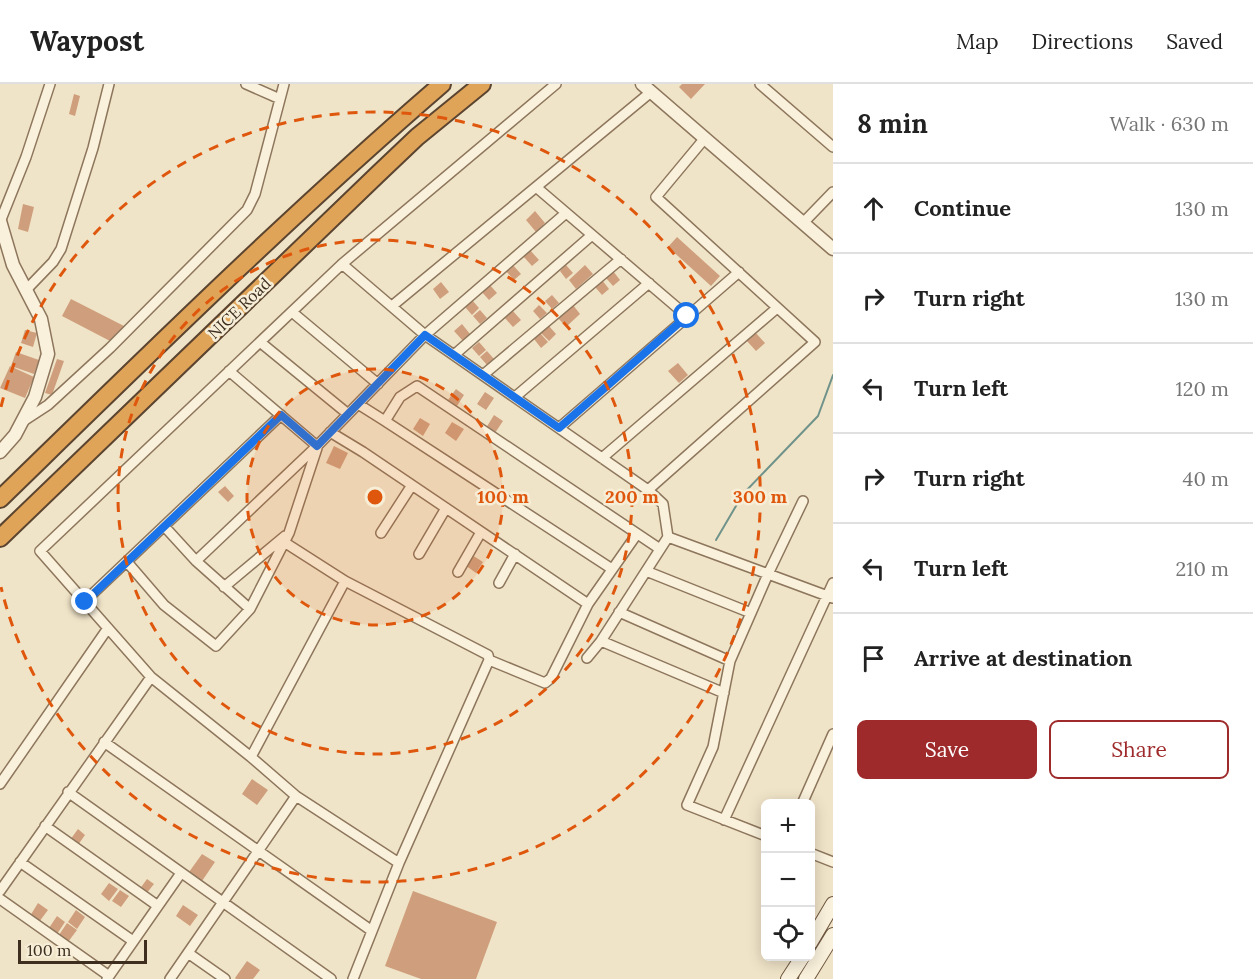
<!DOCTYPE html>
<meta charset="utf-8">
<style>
body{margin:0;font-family:Lora,serif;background:#f2f2f2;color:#222}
.controls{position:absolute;right:18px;bottom:18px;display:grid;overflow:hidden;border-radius:9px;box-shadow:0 3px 15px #0003}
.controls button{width:54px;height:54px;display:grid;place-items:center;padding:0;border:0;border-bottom:2px solid #e0e0e0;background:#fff;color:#222;font:30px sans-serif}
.scale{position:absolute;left:18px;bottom:15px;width:129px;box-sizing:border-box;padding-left:6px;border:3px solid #3d2e20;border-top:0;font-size:16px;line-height:21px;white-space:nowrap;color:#3d2e20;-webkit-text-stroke:4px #f7eed8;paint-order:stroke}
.stop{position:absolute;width:18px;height:18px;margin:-14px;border:4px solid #1a73e8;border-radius:50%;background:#fff}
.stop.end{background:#1a73e8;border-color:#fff;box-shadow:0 2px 6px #0008}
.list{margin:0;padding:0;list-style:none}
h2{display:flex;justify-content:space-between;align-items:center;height:78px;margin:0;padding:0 24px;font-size:26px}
h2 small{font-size:20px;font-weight:400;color:#767676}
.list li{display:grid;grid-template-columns:39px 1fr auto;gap:18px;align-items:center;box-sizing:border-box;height:90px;padding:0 24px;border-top:2px solid #e0e0e0}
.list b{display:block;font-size:22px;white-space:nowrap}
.list em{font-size:20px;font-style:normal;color:#767676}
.actions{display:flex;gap:12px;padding:18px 24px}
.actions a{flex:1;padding:14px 0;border:2px solid #9e2a2b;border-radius:9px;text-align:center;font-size:21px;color:#9e2a2b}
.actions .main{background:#9e2a2b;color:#fff}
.icon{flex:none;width:33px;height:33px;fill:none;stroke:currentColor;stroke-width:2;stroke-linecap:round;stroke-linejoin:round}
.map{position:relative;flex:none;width:833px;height:895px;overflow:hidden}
header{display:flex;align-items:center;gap:36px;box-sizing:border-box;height:84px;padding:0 30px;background:#fff;border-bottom:2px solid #e0e0e0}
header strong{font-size:28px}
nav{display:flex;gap:33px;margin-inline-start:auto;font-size:21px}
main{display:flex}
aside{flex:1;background:#fff}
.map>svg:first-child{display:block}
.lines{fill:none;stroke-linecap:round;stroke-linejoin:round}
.stream{stroke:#6f938a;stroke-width:2}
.building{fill:#cf9f7d}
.minor-casing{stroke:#8d765c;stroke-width:12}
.tertiary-casing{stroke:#8d765c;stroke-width:15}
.secondary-casing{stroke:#6f573f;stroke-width:16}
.motorway-casing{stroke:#5b4430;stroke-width:20}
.minor{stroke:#faf1dc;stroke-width:9}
.tertiary{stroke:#faf1dc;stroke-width:12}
.secondary{stroke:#faf1dc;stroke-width:14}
.motorway{stroke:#e0a458;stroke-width:16}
.route{stroke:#1a73e8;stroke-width:8}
.ring{fill:none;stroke:#df570d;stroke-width:3;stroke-dasharray:10 8}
.labels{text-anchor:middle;stroke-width:5;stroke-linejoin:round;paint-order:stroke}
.street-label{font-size:16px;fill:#3d2e20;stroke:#f7eed8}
.centre{fill:#df570d;stroke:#f7eed8;stroke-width:3}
.ring-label{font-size:18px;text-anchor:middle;font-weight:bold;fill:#df570d;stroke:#f7eed8;stroke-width:5;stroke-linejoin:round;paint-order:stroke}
</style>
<header>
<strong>Waypost</strong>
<nav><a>Map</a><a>Directions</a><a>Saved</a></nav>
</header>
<main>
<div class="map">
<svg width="833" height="895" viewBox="0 0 833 895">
<rect width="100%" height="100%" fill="#f0e4c8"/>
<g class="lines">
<path class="stream" d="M716 456 743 410 818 332 833 291"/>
</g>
<path class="building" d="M682 0H705L691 15 679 3Z
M74 10 80 12 75 32 69 30Z
M23 120 34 123 28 148 18 145Z
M535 127 545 139 536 148 526 136Z
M677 153 720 192 711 202 668 163Z
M530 166 539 176 532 182 523 172Z
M512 180 521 190 514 196 505 186Z
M566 181 573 189 566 195 560 187Z
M585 181 593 190 576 205 569 196Z
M613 187 620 196 613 202 606 194Z
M602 196 609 205 602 211 595 203Z
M441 198 449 208 440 215 433 205Z
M489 200 497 209 489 216 481 207Z
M552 211 559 219 552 225 545 217Z
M71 215 126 243 110 257 62 232Z
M472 216 479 224 472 231 465 223Z
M539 221 547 229 540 235 533 227Z
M573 221 580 230 566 243 558 234Z
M480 226 487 234 480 240 473 232Z
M512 226 521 236 513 243 504 233Z
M462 240 470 250 463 257 454 247Z
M549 242 556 250 549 257 541 249Z
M25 246 37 249 33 263 21 259Z
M755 248 765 259 756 267 746 256Z
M540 249 548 258 541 264 534 255Z
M479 258 486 266 479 272 472 264Z
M487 267 494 275 487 281 480 273Z
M16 268 39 276 34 290 11 282Z
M57 275 64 277 52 311 45 309Z
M678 279 688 291 679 299 668 287Z
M10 282 34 293 25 314 0 304Z
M456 305 464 311 457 322 448 316Z
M485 308 494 314 486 326 477 320Z
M494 331 503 337 495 349 486 344Z
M420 334 430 340 423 352 413 345Z
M452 338 464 345 456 357 445 349Z
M334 362 348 369 340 385 326 379Z
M225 402 234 412 228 418 218 408Z
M472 471 483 478 476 489 465 481Z
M252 695 268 706 257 721 242 710Z
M78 745 85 751 78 761 70 756Z
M202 770 215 778 202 797 189 788Z
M147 795 154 800 146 810 139 806Z
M109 799 118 805 109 817 101 810Z
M120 806 129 812 121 823 112 817Z
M413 807 497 838 476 895H421L385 882Z
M38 819 48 826 39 838 30 832Z
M183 821 198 831 190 842 176 832Z
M76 826 85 833 77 845 68 838Z
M57 832 65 838 57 850 49 844Z
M67 839 77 846 68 858 59 851Z
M247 877 260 886 253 895H236L235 894Z"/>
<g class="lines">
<g class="minor-casing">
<path id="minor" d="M246 0 280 15
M760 0 833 63
M536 103 687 232
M0 138 26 73 50 0
M803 139 833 108
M342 180 425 251 648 406 815 258 656 113 705 54
M26 206 53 178 61 165 93 64 109 0
M392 222 651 8
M292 228 378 300
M260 258 348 330
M454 271 592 151
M229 287 317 362
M483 291 621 175
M515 313 649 199
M358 320 385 337 400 313 417 302 660 465
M385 337 612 485
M22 338 48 321 110 264 247 126 255 110 284 0
M559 344 739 188
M330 348 363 368 588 520 637 450
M602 374 777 224
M648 406 663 420 668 453 833 514
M164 442 196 477 250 525
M381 449 412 401
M668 453 601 557 724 609
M284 458 345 497 488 571 489 576 399 779
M419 470 446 424
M196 477 317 362 425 251 566 129
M127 478 164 521 216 562 250 525 289 449 317 364
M646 487 751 529
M458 488 481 448
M499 499 515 470
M224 503 285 452
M85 517 281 331
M619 528 730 577
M587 574 601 557
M489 576 545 599 551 594 588 520
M104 658 372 847
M251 673 345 497
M0 700 108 544
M68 708 331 895
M802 720 833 650
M724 736 833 499
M45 742 158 822
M766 752 687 721 713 663 730 577 768 490 803 417
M810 769 833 778
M20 778 133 857
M0 807 151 593
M0 815 109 892
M188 869 225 895
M107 895 181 789
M170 895 296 712
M353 895 399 779 296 712 251 673 151 593 40 467 342 180 556 0"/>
</g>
<g class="tertiary-casing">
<path id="tertiary" d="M642 0 833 165
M0 137 13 181 41 235 48 270 35 313 15 351 0 368"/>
</g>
<g class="secondary-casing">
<path id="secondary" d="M810 859 833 820
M788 895 803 872
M806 895 833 851"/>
</g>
<g class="motorway-casing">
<path id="motorway" d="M0 415C145 274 289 132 442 0
M0 454 377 91 417 53 482 0"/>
</g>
<use href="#minor" class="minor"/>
<use href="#tertiary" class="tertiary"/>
<use href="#secondary" class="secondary"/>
<use href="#motorway" class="motorway"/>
</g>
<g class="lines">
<path class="route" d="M85 518 281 331 317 362 425 251 559 344 687 232"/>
</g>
<circle cx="375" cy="413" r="128" fill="#df570d" fill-opacity=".12"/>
<g class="ring">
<circle cx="375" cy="413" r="128"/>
<circle cx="375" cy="413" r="257"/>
<path d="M1 323A385 385 0 1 1 1 503"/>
</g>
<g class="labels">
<g class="street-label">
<text transform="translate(239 224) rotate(-44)" y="6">NICE Road</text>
</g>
</g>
<circle cx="375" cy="413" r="9" class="centre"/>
<g class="ring-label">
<text x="503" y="419">100 m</text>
<text x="632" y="419">200 m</text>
<text x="760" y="419">300 m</text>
</g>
</svg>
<div class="controls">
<button>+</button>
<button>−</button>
<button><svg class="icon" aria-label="locate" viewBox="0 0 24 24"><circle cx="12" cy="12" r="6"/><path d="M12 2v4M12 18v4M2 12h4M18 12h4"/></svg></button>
</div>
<div class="scale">100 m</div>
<div class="stop" style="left:687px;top:232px"></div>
<div class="stop end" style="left:85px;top:518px"></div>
</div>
<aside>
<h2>8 min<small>Walk · 630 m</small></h2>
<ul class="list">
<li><svg class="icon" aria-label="ahead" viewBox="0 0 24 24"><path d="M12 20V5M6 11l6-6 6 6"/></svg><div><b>Continue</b></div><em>130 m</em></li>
<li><svg class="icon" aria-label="right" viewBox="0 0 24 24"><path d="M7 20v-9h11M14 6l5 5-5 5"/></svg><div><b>Turn right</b></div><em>130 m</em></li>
<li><svg class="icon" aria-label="left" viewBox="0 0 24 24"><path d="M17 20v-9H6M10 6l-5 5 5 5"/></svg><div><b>Turn left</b></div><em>120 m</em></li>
<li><svg class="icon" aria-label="right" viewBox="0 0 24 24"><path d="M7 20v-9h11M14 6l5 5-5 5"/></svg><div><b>Turn right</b></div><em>40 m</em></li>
<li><svg class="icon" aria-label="left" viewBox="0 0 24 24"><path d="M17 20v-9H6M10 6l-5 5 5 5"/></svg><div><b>Turn left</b></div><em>210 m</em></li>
<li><svg class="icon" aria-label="arrive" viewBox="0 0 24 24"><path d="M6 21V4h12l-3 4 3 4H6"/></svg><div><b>Arrive at destination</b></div></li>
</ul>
<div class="actions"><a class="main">Save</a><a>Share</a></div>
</aside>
</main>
